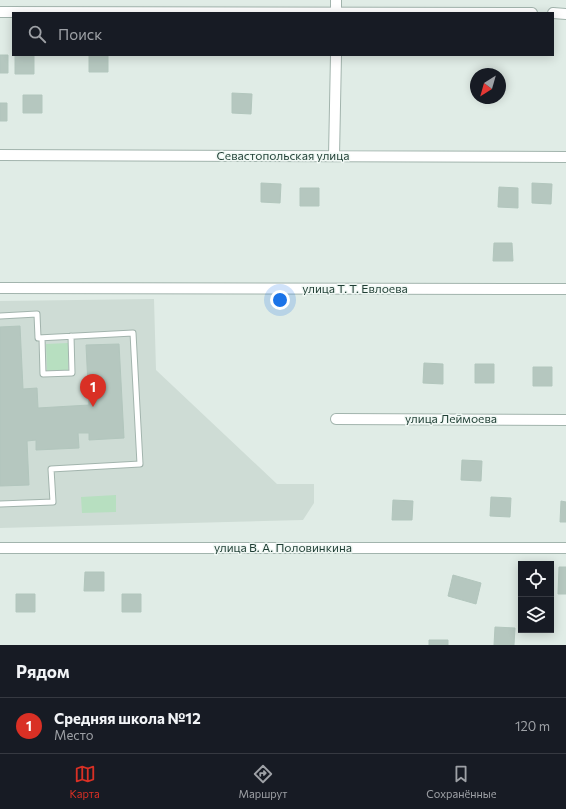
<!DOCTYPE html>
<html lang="ru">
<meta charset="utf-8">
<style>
body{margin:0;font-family:Commissioner,sans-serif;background:#242831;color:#f1f3f6}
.controls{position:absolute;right:12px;bottom:12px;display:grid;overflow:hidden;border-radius:0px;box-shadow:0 2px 10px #0003}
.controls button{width:36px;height:36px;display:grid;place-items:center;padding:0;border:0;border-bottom:1px solid #363941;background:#171b24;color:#f1f3f6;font:20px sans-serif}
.compass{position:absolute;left:470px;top:68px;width:36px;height:36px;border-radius:50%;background:#171b24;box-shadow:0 2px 10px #0003;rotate:217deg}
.you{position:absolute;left:280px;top:300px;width:14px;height:14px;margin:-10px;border:3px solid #fff;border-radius:50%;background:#1a73e8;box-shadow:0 0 0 6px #1a73e833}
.badge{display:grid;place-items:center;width:26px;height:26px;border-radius:50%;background:#d93025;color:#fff;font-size:13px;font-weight:700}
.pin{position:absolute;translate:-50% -33px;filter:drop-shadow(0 1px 2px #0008)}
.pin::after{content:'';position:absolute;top:21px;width:14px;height:12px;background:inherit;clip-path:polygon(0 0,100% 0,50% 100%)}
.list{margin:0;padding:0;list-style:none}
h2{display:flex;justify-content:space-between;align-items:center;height:52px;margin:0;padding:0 16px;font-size:17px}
h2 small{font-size:13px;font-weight:400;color:#9ea1a6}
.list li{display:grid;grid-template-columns:26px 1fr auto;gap:12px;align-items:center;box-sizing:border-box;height:56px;padding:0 16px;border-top:1px solid #363941}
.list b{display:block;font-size:15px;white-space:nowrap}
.list p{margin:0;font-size:13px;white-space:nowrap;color:#9ea1a6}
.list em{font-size:13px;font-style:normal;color:#9ea1a6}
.icon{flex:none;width:22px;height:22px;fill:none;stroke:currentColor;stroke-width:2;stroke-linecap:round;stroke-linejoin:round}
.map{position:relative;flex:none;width:566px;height:645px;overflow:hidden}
.search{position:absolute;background:#171b24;box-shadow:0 2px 10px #0003;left:12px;right:12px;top:12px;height:44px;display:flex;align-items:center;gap:10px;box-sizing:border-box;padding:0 14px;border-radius:0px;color:#9ea1a6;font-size:15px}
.sheet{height:108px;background:#171b24}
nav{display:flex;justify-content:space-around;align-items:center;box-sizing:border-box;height:56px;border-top:1px solid #363941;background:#171b24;font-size:11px;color:#9ea1a6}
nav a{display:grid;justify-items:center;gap:2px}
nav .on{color:#d93025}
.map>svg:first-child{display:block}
.built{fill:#cedcd5}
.green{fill:#b7dfc0}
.building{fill:#b5c7bf;stroke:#b2c6bd}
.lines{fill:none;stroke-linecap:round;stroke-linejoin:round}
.service-casing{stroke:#a2b4ad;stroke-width:7}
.minor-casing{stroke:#a2b4ad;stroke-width:12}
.service{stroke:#fff;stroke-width:5}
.minor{stroke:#fff;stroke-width:10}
.labels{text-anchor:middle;stroke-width:3;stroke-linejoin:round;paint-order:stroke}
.street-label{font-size:12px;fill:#1f3e34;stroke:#f0f8f4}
</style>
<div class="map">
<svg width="566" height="645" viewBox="0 0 566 645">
<rect width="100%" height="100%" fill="#e0ece6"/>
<path class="built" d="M154 299 156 370 277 484H314V503L303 520 0 528V301Z"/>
<path class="green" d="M68 343V370L47 371 46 344Z
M116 495V512L82 513 81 497Z"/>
<path class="building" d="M0 55H8V73H0Z
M15 55H34V74H15Z
M89 55H108V72H89Z
M232 93 252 94 251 114 232 113Z
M23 95H42V113H23Z
M0 103H7V121H0Z
M261 183 281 184 280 203 261 202Z
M532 183 552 184 551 204 532 203Z
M499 187 518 188V208L498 207Z
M300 188H319V206H300Z
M494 243H512L513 261H493Z
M20 326 23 389 37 388 38 408 89 405 86 345 119 344 124 438 89 440V433H78L79 448 36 450V440L27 441 29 485 0 486V327Z
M424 363 443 364V384L423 383Z
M475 364H494V383H475Z
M533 367H552V386H533Z
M462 460 482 461 481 481 461 480Z
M491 497 511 498 510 517 490 516Z
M393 500 413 501 412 520H392Z
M561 501 566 502V522H560Z
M559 567H566V594H558Z
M85 572H104V591H84Z
M453 575 481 583 476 604 448 596Z
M16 594H35V612H16Z
M122 594H141V612H122Z
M495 627 515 628 514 645H494Z
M429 640H448V645H429Z"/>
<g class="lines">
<g class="service-casing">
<path id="service" d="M0 316 37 314 38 338 133 333 140 464 51 469 53 502 0 504
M42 338 43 374 72 373 71 336"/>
</g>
<g class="minor-casing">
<path id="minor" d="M0 12 532 13
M336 13V0
M553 13 566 14
M0 155 566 157
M334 156 336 55
M0 288 566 289
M336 419 566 420
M0 548H566"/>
</g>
<use href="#service" class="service"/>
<use href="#minor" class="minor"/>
</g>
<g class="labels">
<g class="street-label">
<text x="283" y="160">Севастопольская улица</text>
<text x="355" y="293">улица Т. Т. Евлоева</text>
<text x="451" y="423">улица Леймоева</text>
<text x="283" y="552">улица В. А. Половинкина</text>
</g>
</g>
</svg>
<div class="controls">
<button><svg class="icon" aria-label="locate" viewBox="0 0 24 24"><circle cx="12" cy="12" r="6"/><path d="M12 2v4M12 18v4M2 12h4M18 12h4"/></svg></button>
<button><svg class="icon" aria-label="layers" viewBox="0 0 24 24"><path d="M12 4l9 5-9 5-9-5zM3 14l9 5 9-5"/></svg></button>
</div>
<svg class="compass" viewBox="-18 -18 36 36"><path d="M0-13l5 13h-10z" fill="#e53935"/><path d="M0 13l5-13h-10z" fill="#9ea1a6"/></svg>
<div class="you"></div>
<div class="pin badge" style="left:93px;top:407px">1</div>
<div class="search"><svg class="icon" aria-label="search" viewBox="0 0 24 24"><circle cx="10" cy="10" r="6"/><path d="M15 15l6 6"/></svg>Поиск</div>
</div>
<section class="sheet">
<h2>Рядом<small></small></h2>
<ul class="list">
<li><span class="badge">1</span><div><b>Средняя школа №12</b><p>Место</p></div><em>120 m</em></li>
</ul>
</section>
<nav>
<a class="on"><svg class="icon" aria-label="map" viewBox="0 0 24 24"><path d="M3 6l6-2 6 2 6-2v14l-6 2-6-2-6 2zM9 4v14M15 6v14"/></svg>Карта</a>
<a><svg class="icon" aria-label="directions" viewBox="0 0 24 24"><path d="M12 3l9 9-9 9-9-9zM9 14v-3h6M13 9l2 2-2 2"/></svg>Маршрут</a>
<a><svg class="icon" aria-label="saved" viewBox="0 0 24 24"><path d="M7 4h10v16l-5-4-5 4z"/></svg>Сохранённые</a>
</nav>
